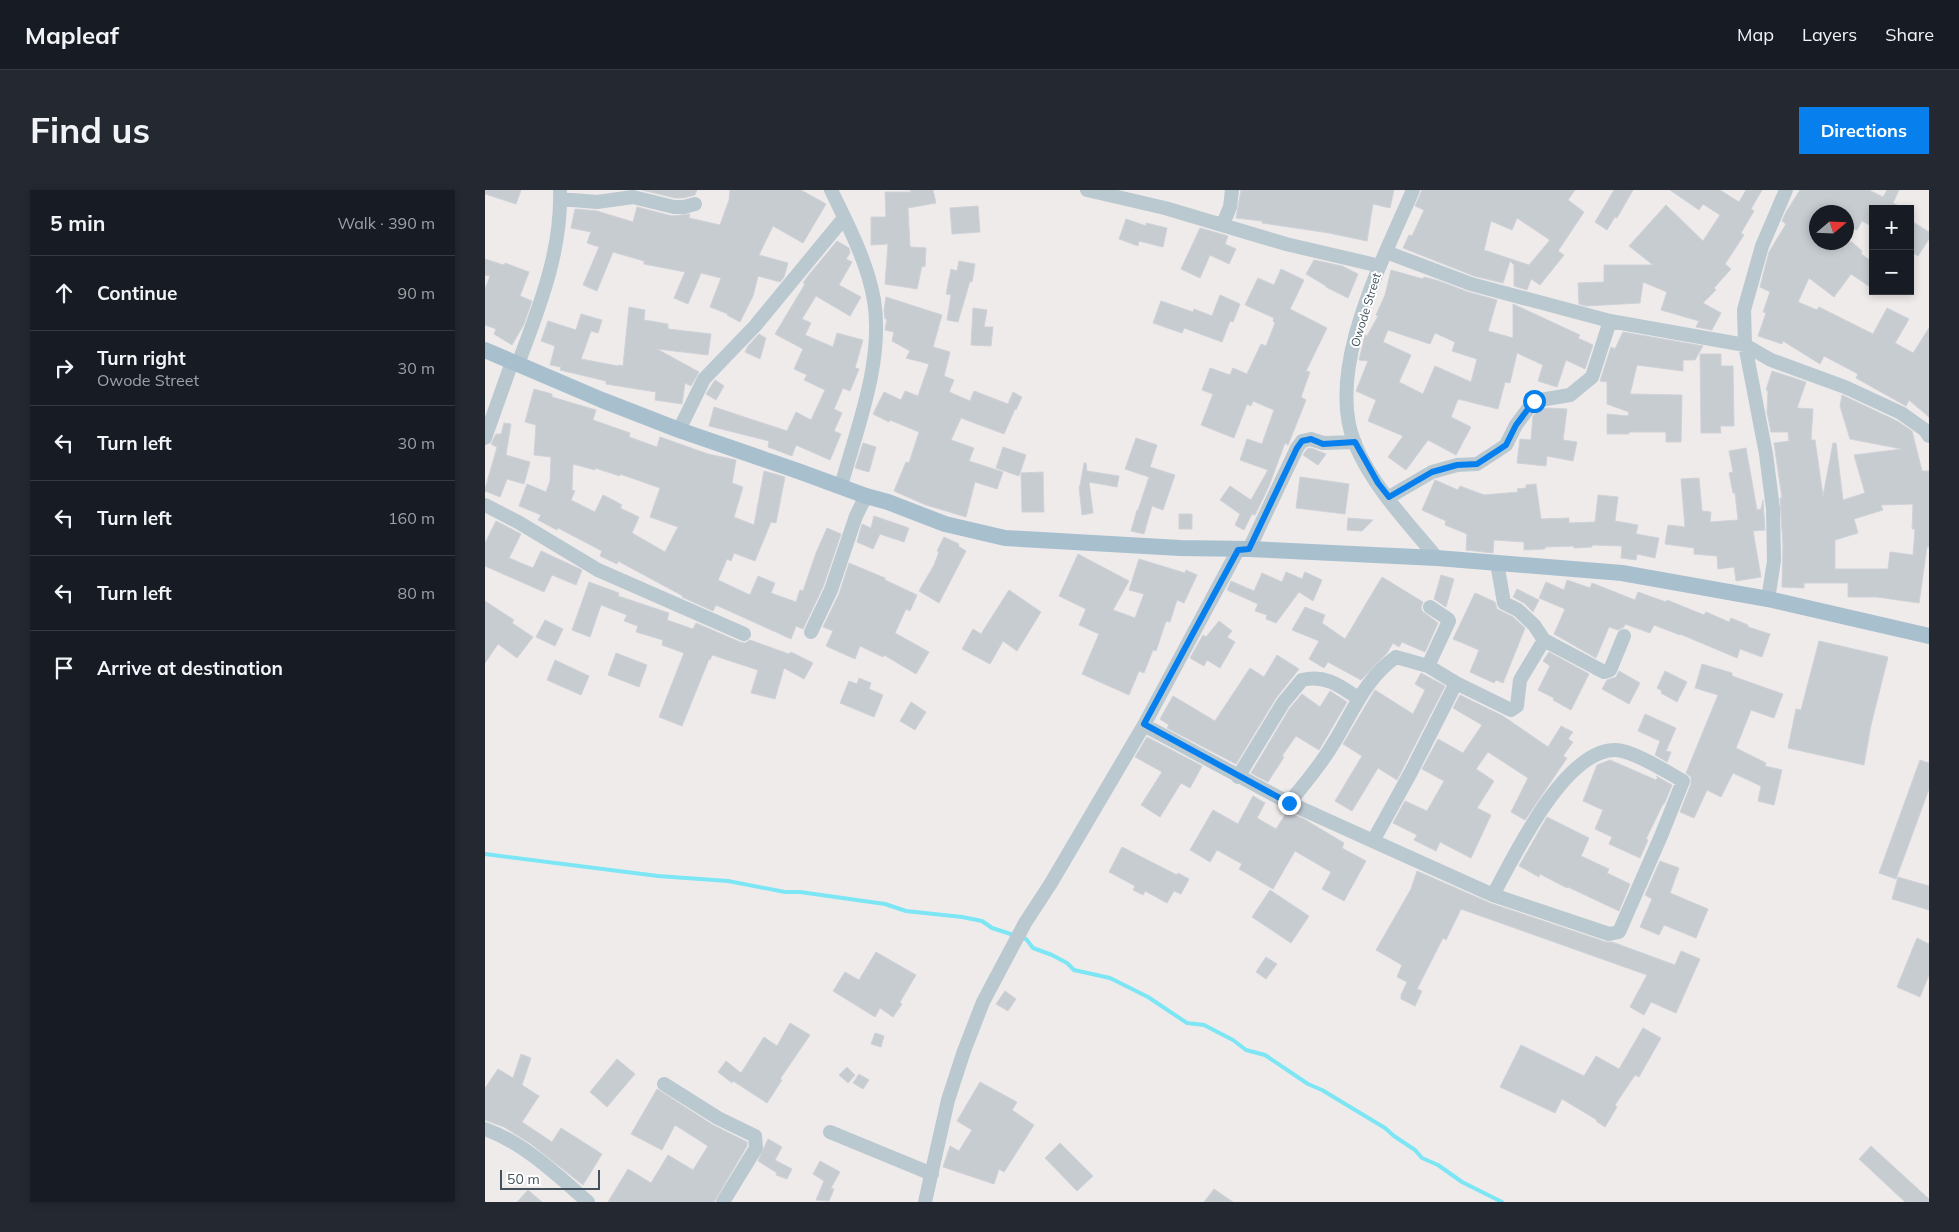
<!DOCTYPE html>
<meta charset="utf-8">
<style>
body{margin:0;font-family:Mulish,sans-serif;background:#242831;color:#f1f3f6}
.controls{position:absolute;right:15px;top:15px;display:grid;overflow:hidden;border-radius:0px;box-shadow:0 2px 8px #0003}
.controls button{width:45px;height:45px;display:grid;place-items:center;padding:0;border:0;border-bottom:1px solid #363941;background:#171b24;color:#f1f3f6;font:25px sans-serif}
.compass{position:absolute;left:1324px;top:15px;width:45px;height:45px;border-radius:50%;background:#171b24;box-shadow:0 2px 8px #0003;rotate:71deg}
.scale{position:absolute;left:15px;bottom:12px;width:100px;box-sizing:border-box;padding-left:5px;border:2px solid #42515b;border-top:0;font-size:14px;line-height:18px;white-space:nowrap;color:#42515b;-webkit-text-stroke:4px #fff;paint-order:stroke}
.stop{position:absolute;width:15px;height:15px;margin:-11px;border:4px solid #0780ed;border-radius:50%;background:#fff}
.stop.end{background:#0780ed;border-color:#fff;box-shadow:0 1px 5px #0008}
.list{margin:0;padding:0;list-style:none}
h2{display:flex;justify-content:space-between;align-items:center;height:65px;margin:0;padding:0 20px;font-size:21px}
h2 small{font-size:16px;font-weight:400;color:#9ea1a6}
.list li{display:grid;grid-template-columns:32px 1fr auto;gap:15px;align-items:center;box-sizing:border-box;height:75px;padding:0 20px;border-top:1px solid #363941}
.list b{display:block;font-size:19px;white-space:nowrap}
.list p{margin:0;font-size:16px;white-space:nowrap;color:#9ea1a6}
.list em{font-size:16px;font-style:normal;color:#9ea1a6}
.icon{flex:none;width:28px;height:28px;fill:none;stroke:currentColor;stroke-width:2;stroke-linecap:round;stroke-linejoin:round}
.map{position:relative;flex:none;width:1444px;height:1012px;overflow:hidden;border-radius:0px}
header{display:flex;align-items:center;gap:30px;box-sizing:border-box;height:70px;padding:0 25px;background:#171b24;border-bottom:1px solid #363941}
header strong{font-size:24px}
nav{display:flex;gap:28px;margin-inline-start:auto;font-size:18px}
.intro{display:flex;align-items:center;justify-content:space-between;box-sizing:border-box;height:120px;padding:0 30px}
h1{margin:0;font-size:35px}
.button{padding:12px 22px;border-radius:0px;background:#0780ed;color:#fff;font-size:18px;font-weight:700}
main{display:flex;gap:30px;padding:0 30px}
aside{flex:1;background:#171b24;border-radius:0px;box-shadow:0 2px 8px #0003}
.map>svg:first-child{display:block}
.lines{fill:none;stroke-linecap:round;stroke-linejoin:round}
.stream{stroke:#7ce6f4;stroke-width:4}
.building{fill:#c7ccd1;stroke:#cfd2d8;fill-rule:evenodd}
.minor{stroke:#bac8d0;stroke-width:14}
.major{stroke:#a8bfce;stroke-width:16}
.route{stroke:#0780ed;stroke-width:6}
.labels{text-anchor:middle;stroke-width:4;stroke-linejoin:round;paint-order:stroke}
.street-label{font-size:12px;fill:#42515b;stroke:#fff}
</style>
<header>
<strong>Mapleaf</strong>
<nav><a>Map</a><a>Layers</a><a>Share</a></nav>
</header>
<div class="intro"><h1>Find us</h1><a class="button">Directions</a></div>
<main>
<aside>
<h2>5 min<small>Walk · 390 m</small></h2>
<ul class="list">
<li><svg class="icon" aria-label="ahead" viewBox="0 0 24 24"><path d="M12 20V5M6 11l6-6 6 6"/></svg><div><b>Continue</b></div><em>90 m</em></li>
<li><svg class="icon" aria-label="right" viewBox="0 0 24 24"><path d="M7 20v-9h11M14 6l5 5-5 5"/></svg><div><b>Turn right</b><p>Owode Street</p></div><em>30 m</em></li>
<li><svg class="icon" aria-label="left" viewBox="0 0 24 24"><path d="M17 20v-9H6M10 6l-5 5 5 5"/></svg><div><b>Turn left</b></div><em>30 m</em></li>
<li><svg class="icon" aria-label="left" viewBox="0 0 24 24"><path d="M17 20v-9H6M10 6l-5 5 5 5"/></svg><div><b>Turn left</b></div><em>160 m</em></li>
<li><svg class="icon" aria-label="left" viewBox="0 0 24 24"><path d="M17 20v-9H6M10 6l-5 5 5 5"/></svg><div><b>Turn left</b></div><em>80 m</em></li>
<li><svg class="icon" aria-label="arrive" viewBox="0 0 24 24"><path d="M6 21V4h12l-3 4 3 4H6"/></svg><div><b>Arrive at destination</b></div></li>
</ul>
</aside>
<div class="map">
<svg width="1444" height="1012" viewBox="0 0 1444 1012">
<rect width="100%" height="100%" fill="#efebeb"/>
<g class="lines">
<path class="stream" d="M0 664 173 686 243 691 300 702H315L400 714 421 721 477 727 497 731 507 738 541 749 548 758 567 765 582 773 589 780 625 788 663 807 702 833 719 835 748 850 761 860 780 865 823 894 837 900 900 938 909 946 930 960 937 968 953 975 977 992 1017 1012"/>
</g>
<path class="building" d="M0 0H36L31 14 0 4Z
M157 0H212L210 5 198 8H190Z
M245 0H316L341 14 318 53 288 36 274 65 303 73 299 87 295 92 273 86 268 106 255 132 242 125 243 124 225 117 236 88 216 83 203 114 189 108 200 82 159 74V71L128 62 112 101 98 95 114 57 102 53 106 42 86 38 90 19 112 21 148 32 152 17 187 26 205 24 204 28 235 35 244 10Z
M425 0H448L451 13 423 18 425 57 441 58 440 77 437 76 432 99 400 94 403 54 386 55V27H401L400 2H426Z
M756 0H909L905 18 888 14 882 51 844 43 777 33V31L751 28Z
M937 0H1090L1083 10 1099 22 1073 61 1079 65 1055 95 1046 89 1042 100 1029 96V75L1025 71 1018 93 989 86 918 58 924 45 927 46 939 20 930 16ZM1032 28 1065 50 1044 75 999 60 1006 31 1027 40Z
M1129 0H1148L1132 28 1130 27 1122 40 1110 32Z
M1185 0H1235L1254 12 1261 0H1277L1266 19 1269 21 1256 43 1259 45 1240 74 1246 79 1229 98 1231 100 1218 113 1236 123 1227 140 1211 137 1214 131 1176 120 1182 102 1158 92 1155 113 1101 116 1094 114 1093 93 1119 92V75H1168L1144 56 1181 15 1218 51 1235 25 1218 14 1214 20Z
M1315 0H1384L1398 7 1402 0H1414L1408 13 1419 19H1388V37L1377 31 1372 40 1362 35V22H1332V52H1367L1377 61 1376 64 1388 72V99L1366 84 1349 107 1324 88 1313 112 1332 120 1334 117 1388 144 1402 118 1424 129 1410 153 1428 163 1444 138V227L1424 210 1421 216 1371 188 1373 184 1339 166 1335 174 1298 151 1297 154 1273 146 1281 123 1278 122 1285 102 1275 97 1284 62 1301 34 1297 31 1301 22Z
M493 16 495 42 467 44 465 18Z
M641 29 661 36V33L682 38 678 57 654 51 653 56 634 49Z
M1425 30 1444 42V49L1433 66 1425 61Z
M715 38 743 46 740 54 751 59 744 74 725 65 715 88 696 79Z
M352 51 364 58 365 63 361 69 367 72 354 95 376 107 365 126 331 106 317 129 326 133 320 145 348 157 352 143 378 150 370 178 374 179 365 201 358 198 349 219 357 223 349 241 356 244 345 270 311 255 307 266 283 257 284 251 224 236 229 217 302 241 311 222 326 230 340 200 319 190 322 185 309 179 318 159 290 144 320 94 318 93 323 86Z
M0 69 19 75 20 73 44 82 35 106 47 111 39 134 27 155 9 144 11 139 0 135V99L5 86 0 85Z
M829 70 857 76 873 84 863 108 841 97V96L821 84Z
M474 71 490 74 487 92 485 91 473 132 462 130 466 105 461 104 466 79 472 81Z
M796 79 819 90 805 119 842 138 821 181 825 182 816 207 821 210 803 255 800 253 784 296 770 325 767 324 759 340 750 335 755 324 735 310 745 296 766 310 783 280 755 270 762 249 777 254 789 220 768 211 766 216 762 214 749 248 716 235 728 204 717 200 725 178 745 185 748 178 762 184 776 154 781 156 790 133 788 131 789 128 760 115 773 88 789 95Z
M906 80 938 89 939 87 954 91 983 102 1012 110 1003 141 1028 148V114L1095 145 1093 148 1108 155 1100 179 1081 170 1072 197 1053 191 1058 175 1032 163 1025 193 1020 192 1013 219 973 209 966 227 986 237 971 265 943 250 921 280 903 267 918 246 883 231 891 210 871 201 883 171 874 170 880 145 882 146 893 126 891 125 900 105ZM903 140 945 154 950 143 970 152 967 161 992 169 986 192 950 176 938 204 914 192 926 165 898 152Z
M735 105 755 114 748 132 745 131 737 152 699 138 697 143 668 133 676 111 708 122 709 119 727 126Z
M401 107 457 125 448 157 465 162 459 186 469 190 464 202 485 211 489 201 523 214 528 202 537 207 531 220 530 219 519 244 476 228 466 250 489 258 484 271 518 282 512 299 490 292 481 327 441 315 409 301 421 272 424 273 434 242 405 230 404 232 388 224 399 202 416 210 420 201 433 206 444 174 421 168 425 161 407 151 409 142 400 140 402 129H400L399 120Z
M144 117 160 120 159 130 183 134V139L226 144 223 165 172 159 214 182 206 196 200 193 197 214 170 210 171 202 121 194V191L75 180 76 177 65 175 70 156 56 151 63 131 91 140 96 124 117 130 113 143 106 141 96 169 133 176 134 175 138 176Z
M488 118 502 120 499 137H508L506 156 486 155Z
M1138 142 1218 156 1210 170H1198V181L1152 175 1145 204 1197 205 1196 252H1181V242H1144V244H1122V224L1143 226 1144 222 1122 214V192L1115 191 1126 157 1130 159Z
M274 144 281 148 275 169 260 162 263 156Z
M1215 164H1236V176H1248L1249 236H1235L1236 243H1216Z
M1287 181 1321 192 1312 218 1328 219 1326 250H1330L1338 306 1348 253H1351L1358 310 1380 303 1369 265 1417 259 1365 249 1355 216 1357 205 1412 231 1427 241 1437 281H1444V357H1442L1434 413 1392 407H1363V393H1319V398L1297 397 1298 356 1295 308H1297L1289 253 1304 251 1303 242H1286L1282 222 1283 201 1281 200ZM1428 314 1427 339H1430L1428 365 1405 362 1403 379H1350V350L1373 343 1369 329 1398 320 1396 315Z
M230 190 239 196 231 210 221 204Z
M49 199 67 204V207L111 220 108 230 145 243 144 247 172 257 175 247 223 264 251 270 247 293 258 297 249 327 269 335 279 281 300 287 291 333 286 332 270 371 249 363 246 371 242 369 233 390 265 405 273 386 290 393 286 403 311 412 315 400 318 401 331 363 342 338 356 344 338 397 318 439 311 436 306 449 231 415 228 421 197 407 198 406 133 371 132 374 115 366 117 361 73 338 72 340 53 330 56 325 34 316 42 294 61 302 65 291 66 267 49 265 51 235 40 232ZM88 274 110 280V278L135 286V284L175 298 165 327 193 337 180 362 147 343 154 327 135 318 137 315 128 310 118 305 110 322 86 310 90 301 87 300Z
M1063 218 1082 219 1078 250 1092 252 1088 271 1062 266 1061 276 1032 273 1035 249 1046 250 1048 226 1054 219Z
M19 233 26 234 21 265 45 272 39 294 22 289 15 307 0 301V299L12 257 6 254 11 244H16Z
M651 248 672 255 665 277 690 285 678 320 667 316 659 344 646 341 652 320H653L664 287 640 279Z
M378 253 391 257 384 282 370 278Z
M518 257 541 265 534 286 511 278Z
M826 258 841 264 833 275 818 265 822 259Z
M1261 258 1272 320 1276 319 1278 310 1280 340 1268 341 1276 387 1251 391 1249 377 1233 379 1232 366 1209 364V358L1180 354 1183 335 1200 337 1196 289 1214 288 1217 321 1226 322 1225 332 1253 330 1250 303H1248L1244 283 1248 282 1244 261Z
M599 273H601L602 281 634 286 632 297 604 292 608 323 597 325 594 296H595Z
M558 282 559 322H537L536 283Z
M815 287 864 294 860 324 811 318Z
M950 290 973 300 975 296 999 305 1033 302 1032 299 1041 298V295L1051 294 1056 329 1084 328V333L1110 332 1113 305 1133 307 1130 331 1153 335 1151 344 1174 348 1170 368 1152 364 1151 370 1136 368 1137 356 1107 355V357L1089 358V356L1060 357V359L1039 360V352L1009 350 1008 363 981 360 982 344 960 335 961 331 937 320Z
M694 324H707V339H694Z
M389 326 424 338 419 352 395 344 388 359 372 352 377 334 386 338Z
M863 328 888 330 877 341 862 340Z
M11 331 36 344 24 368 48 378 56 361 97 380 91 395 67 385 59 402 0 376V353Z
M459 347 474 354 473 356 481 361 454 413 434 401 449 375 454 362 452 361Z
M593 364 644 391 628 420 650 428 659 404 644 400 654 369 700 383 701 380 712 385 699 413 692 410 685 432 681 431 671 461 668 460 659 483 654 481 644 505 597 484 614 444 594 435 601 419 574 406Z
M364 373 400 388V390L432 405 425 421 421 419 410 443 444 462 431 484 399 465 398 467 375 456 370 469 341 456 348 441 338 437 354 404Z
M801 382 817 389 820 382 837 390 828 411 814 402 791 433 781 429 782 425 770 421 773 414 742 400 746 391 769 401 777 383 797 392Z
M956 385 969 389 961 417 949 409Z
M897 387 938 412 936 417 937 421 953 433 940 462 917 452 914 457 908 453 902 463 876 490 843 472 839 478 824 469 834 451 807 440 820 417 840 425 837 433 860 449Z
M1082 390 1105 398 1107 393 1150 410 1153 402 1181 412 1182 410 1219 425 1221 422 1244 432 1246 428 1263 435V437L1285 444 1277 467 1255 459 1252 468 1195 444V445L1169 435 1165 443 1140 434 1139 437 1133 440 1124 437 1111 468 1069 444 1080 419 1054 408 1061 392 1079 400Z
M104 392 134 403 133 406 184 423 182 430 208 439 211 433 255 452 260 453 265 450 304 464 306 462 328 473 319 489 299 478 290 509 266 503 273 480 227 465 225 470 224 469 197 536 174 527 199 463 177 455 178 450 151 442 153 436 139 431 142 425 116 415 105 447 87 440Z
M1032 399 1054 410 1048 422 1039 413 1028 407Z
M524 400 556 422 532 461 518 451 505 474 477 459 488 439 496 444Z
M990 403 1010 412 1012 419 1028 427 1040 438 1018 493 1011 490 1009 493 985 482 994 460 968 449Z
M0 411 29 430 27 433 48 447 32 468 13 454 0 473Z
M60 430 78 439 70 456 51 447Z
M734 431 747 441 742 447 750 452 735 478 722 470 719 476 705 468 718 445 721 447Z
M1334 451 1403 467 1386 535 1379 575 1303 558 1311 519 1316 520Z
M1064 462 1104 484 1086 520 1068 510 1069 508 1053 500 1065 476 1058 471Z
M131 463 162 475 154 497 123 485Z
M792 465 814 479 791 508 751 574 682 538 684 535 675 529 688 506 730 531 765 478 779 487Z
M70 470 104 486 96 505 62 490Z
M1217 474 1247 483V486L1298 504 1289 528 1266 520 1251 558 1281 573 1280 576 1297 580 1289 615 1273 611 1276 596 1248 583 1236 607 1222 600 1209 628 1195 622 1206 594V587L1201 583 1233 505 1210 498Z
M1134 481 1155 493 1144 514 1117 499 1122 490 1131 487Z
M1180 481 1202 492 1192 512 1176 503 1177 501 1172 498Z
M936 483 960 496 912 590 893 578 867 621 850 611 877 566 858 554 890 500 928 524 940 500 930 494Z
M374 488 386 493 384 499 398 505 389 527 355 513 364 491 372 494Z
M845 501 862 512 834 560 811 546 797 566 799 567 783 592 766 583 805 518 817 504 835 517Z
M975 505 1018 526 1063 557 1076 536 1088 542 1083 549 1088 552 1078 566 1082 568 1040 630 1026 622 1043 588 1003 562 991 579 1009 591 992 618 1006 625 986 668 955 652 951 661 929 650 932 645 908 633 920 611 942 621 959 591 937 579 953 549 978 563 997 535 968 518Z
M426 512 441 522 430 540 415 531Z
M1160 524 1191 538 1181 561 1186 562 1182 572 1170 565 1175 551 1153 541Z
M662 547 717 576 705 598 696 593 675 627 656 615 677 582 650 567Z
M1125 570 1171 590 1173 587 1171 586 1187 595 1179 614H1178L1161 649 1163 650 1155 668 1124 654 1127 647 1110 639 1118 620 1098 611 1112 575Z
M1435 570 1444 573V599L1411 689 1394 683Z
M768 606 780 613 772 628 791 639 802 622 819 629 859 653 857 658 881 671 859 711 837 699 846 682 810 661 788 699 754 679 757 674 732 660 725 672 705 660 728 620 753 634Z
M1062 627 1104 648 1096 666 1124 679 1122 683 1145 694 1134 721 1083 697 1082 698 1055 684 1054 687 1034 676Z
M637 657 692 685 693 683 704 689 696 704 689 701 682 713 660 701 658 705 648 700 650 696 624 682Z
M1175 671 1194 678 1185 703 1223 719 1211 748 1179 735 1174 745 1155 737 1167 709 1160 705Z
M932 681 1005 713 1121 752H1127L1190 775 1196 761 1215 769 1191 823 1166 812 1159 825 1145 817 1162 785 976 719 961 750 958 748 932 799 937 801 930 816 916 809V805L922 792 912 787 917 775 891 760 926 699Z
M1413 687 1444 696V720L1407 709Z
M785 700 824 726 806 753 767 727Z
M1432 748 1444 754V785L1435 807 1412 797Z
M391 762 431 785 415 812 417 814 408 827 395 818 390 827 348 801 360 782 374 790Z
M781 767 792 774 781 789 771 782Z
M520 801 531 809 523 821 511 814Z
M305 833 325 845 295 889 297 890 282 913 248 891 247 893 233 882 241 871 256 883 279 847 292 856Z
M1158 838 1176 848 1154 887 1150 885 1130 915 1132 917 1120 937 1111 931 1112 930 1077 909 1070 923 1015 897 1036 855 1099 886 1111 866 1134 879Z
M390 843 399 846 396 857 386 854Z
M36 864 46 868 37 895 54 906 37 932 67 952 76 938 117 964 98 995 46 954 19 937 0 930V898L13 879 28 888Z
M132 869 150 884 122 917 105 902Z
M362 877 370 885 363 893 354 885Z
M374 884 384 890 378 899 368 893Z
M495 892 532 912 527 920 549 935 519 982 514 979 509 994 458 977 465 956 474 961 487 940 472 931Z
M172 899 228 935 262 952V956L229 1012H123L143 979 166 993 183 965 208 980 223 956 190 935 177 960 146 944Z
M283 949 297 957 290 970 307 979 302 989 291 985 292 983 273 971Z
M575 953 608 986 592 1001 560 968Z
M1386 956 1444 1009V1012H1420L1374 969Z
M335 971 355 982 346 998 349 999 344 1011 331 1010 339 991 328 984Z
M729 999 748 1012H719Z
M43 1000 57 1012H32Z"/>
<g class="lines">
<path class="minor" d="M346 0C363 35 382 71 389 110 399 171 372 238 356 296
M602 0 680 18 801 54 895 76
M928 0C899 68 839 180 870 254 888 297 923 333 952 368
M75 9 112 12 148 7 189 17H199L210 14
M738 34 745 17 747 0
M901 62 986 94 1125 131 1260 155 1286 170 1360 197 1416 223 1440 240 1444 246
M33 174C54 118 77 61 75 0
M194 240 219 189 270 136 359 28
M0 248 27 172
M904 307 947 282 972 275 992 274 1012 261 1021 255 1031 235 1049 211 1085 205 1107 187 1125 131
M0 315 33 332 113 380 259 444
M764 359 812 258 817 251 826 249 838 253 870 252
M1012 373 1019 413 1033 420 1049 435 1059 450 1119 482 1125 480 1139 446
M1283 409 1289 371 1288 319 1281 264 1260 155 1259 120 1277 56 1301 0
M326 442 346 400 371 326 381 306
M943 476 964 431 963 429 945 417
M659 535 804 613 888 651 1008 705 1124 744 1134 742 1176 646 1198 591C1182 582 1146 559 1129 560 1078 562 1030 665 1008 705
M753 587 798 513 817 490C840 484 855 496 873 508
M804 613C819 594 836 575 848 554 867 524 880 488 911 467L943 476 971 493
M888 651 926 582 971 493 1026 520 1032 516 1035 490 1059 450
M179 894 233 928 270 946 271 958 238 1012
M0 939C39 953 72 985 103 1012
M345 942 447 984
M440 1012 463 910 479 861 498 812 540 733 566 693 659 535 753 360"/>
<path class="major" d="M0 160 117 210 194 240 313 281 381 306 403 312 460 334 520 348 695 358 764 359 952 368 1137 383 1283 409 1444 446"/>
</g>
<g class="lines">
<path class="route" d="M804 613 659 534 753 360 764 359 812 258 817 251 826 249 838 254 870 252 893 293 904 307 947 282 972 275 992 274 1012 261 1021 255 1031 235 1049 211"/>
</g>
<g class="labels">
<g class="street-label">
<text transform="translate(881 120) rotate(-73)" y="4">Owode Street</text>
</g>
</g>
</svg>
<div class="controls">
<button>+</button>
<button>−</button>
</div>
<svg class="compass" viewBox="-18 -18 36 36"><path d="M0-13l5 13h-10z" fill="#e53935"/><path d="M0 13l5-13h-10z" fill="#9ea1a6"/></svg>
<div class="scale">50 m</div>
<div class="stop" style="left:1049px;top:211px"></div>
<div class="stop end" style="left:804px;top:613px"></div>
</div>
</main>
